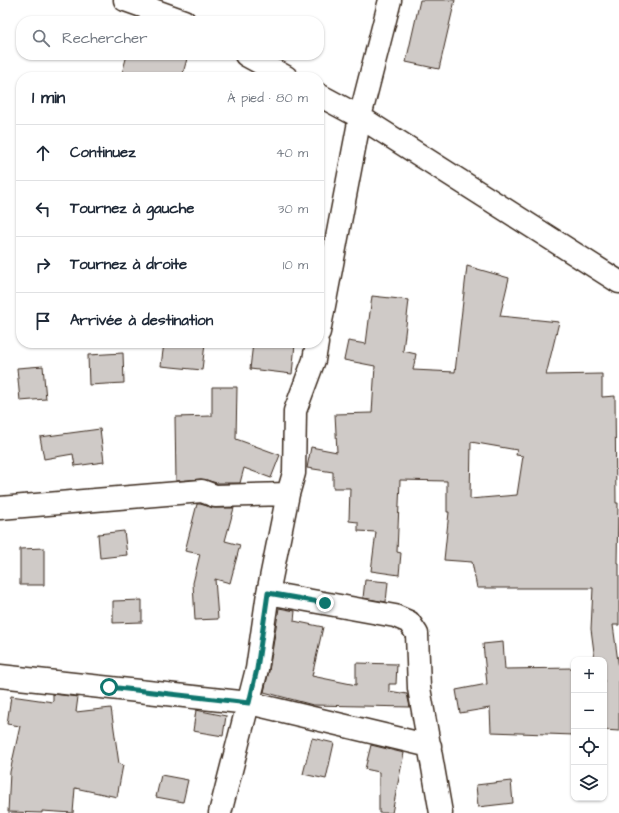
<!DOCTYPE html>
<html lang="fr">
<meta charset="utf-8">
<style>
body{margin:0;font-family:"Architects Daughter",sans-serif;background:#f2f2f3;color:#1f2937}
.controls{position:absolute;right:12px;bottom:12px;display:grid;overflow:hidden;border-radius:8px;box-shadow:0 1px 3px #0004}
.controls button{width:36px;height:36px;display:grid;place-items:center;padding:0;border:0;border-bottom:1px solid #e0e1e3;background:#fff;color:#1f2937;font:20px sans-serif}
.stop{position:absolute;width:12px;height:12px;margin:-9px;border:3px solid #0f766e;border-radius:50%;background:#fff}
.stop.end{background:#0f766e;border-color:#fff;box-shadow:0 1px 4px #0008}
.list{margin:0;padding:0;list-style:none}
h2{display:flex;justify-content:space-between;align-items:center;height:52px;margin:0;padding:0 16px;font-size:17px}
h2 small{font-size:13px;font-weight:400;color:#747a83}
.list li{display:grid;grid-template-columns:26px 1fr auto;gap:12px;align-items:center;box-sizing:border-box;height:56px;padding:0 16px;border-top:1px solid #e0e1e3}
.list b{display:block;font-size:15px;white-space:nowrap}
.list em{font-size:13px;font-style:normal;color:#747a83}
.icon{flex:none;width:22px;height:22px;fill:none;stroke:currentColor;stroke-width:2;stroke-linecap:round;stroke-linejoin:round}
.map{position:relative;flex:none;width:619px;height:813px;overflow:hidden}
.search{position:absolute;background:#fff;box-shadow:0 1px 3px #0004;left:16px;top:16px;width:308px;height:44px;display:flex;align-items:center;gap:10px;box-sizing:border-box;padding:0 14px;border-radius:16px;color:#747a83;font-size:15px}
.panel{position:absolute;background:#fff;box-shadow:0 1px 3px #0004;left:16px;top:72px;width:308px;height:276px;border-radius:16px}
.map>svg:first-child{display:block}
.building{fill:#cfcac7;stroke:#3b2a1e;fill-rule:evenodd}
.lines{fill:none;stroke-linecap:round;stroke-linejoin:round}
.street-casing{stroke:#3b2a1e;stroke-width:25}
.street{stroke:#fff;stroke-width:22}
.route{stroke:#0f766e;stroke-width:5}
</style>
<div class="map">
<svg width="619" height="813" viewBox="0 0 619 813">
<rect width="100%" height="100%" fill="#fff"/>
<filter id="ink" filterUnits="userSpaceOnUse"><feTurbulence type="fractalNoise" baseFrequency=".025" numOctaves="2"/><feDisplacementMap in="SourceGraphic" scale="8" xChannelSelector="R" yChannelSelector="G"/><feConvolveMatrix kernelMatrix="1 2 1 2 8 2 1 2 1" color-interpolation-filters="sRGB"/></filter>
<g filter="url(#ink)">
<path class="building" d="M420 0H455L439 69 406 62Z
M127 55H188L182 77H121Z
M467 266 509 278 500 316 559 322 546 375 602 374V397L615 396 616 503H618L617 563H619V625H613L619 669V731L604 730V660H595L591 629 593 588H477L472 562 444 560 449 512H447V481L400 480 397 552 401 553 399 575 371 571 376 532 358 531V522L349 521 350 488H333V472L307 468 311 447 337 452 335 414 372 413 375 366 344 360 348 341 366 344 372 296 409 300 403 351 416 354 413 370 455 372ZM471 442 517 450 516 455 523 456 517 495 470 499Z
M164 343H205L202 370 161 366Z
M253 343 295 344 292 374 250 369Z
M123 353 124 383 89 385 88 355Z
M43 366 46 399 20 401 17 368Z
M212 387H237L236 439 280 455 271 478 244 468 240 483H217L201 479 176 481 175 417 212 416Z
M100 429 104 462 75 466 73 454 44 459 40 437Z
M197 504H200L215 508H234L225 541 240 545 230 583 215 579 218 619 195 620 193 583 200 554 185 551Z
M124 531 127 555 100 558 98 534Z
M44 548V585H20V549Z
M365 580 388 582 386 602 363 598Z
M142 600V622L113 623V601Z
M279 608 295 611 294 621 323 627 312 676 356 685V663L397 664 396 684H389V691L407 694 410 707 313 705 264 692 269 671Z
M503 642 505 669 574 668V735L491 732 490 708 460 713 456 690 487 684 483 644Z
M53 694 78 697 76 712 111 708 119 764 123 765 117 797 75 788 73 813 42 811V813L8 812 10 772 20 726 7 724 11 696 53 702Z
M196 710 226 716 223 736 193 731Z
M312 738 334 743 326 779 303 774Z
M371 745 404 753 392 813H379V772L365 769Z
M161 775 188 780 183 802 156 797Z
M511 781 513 803 478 807 476 785Z"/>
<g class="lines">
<g class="street-casing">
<path id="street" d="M125 0 184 21
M246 55 286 77
M319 95 360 117 619 282
M319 332 360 117 390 0
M0 508 202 491 215 496 288 494
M268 593 395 616 409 622 417 634 419 688 441 813
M0 676 249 703 430 746
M220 813 257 669 268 593 288 494 294 473 295 411 314 360 317 343"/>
</g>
<use href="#street" class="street"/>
</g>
</g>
<g class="lines" filter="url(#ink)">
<path class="route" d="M109 687 249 703 257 669 268 593 325 603"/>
</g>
</svg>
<div class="controls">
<button>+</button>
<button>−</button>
<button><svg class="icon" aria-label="locate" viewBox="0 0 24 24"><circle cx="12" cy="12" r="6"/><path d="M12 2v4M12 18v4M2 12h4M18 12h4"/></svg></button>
<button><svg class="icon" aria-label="layers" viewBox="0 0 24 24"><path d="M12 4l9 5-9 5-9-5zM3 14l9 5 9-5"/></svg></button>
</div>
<div class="stop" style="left:109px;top:687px"></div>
<div class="stop end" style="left:325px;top:603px"></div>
<div class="search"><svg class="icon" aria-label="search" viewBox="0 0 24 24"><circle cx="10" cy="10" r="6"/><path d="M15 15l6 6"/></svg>Rechercher</div>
<section class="panel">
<h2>1 min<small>À pied · 80 m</small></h2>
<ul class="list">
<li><svg class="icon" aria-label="ahead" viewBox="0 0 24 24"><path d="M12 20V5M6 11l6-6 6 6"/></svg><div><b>Continuez</b></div><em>40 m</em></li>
<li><svg class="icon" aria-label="left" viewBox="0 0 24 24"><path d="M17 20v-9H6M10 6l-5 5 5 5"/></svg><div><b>Tournez à gauche</b></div><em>30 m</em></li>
<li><svg class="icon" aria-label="right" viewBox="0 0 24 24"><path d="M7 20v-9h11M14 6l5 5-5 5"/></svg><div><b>Tournez à droite</b></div><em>10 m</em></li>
<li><svg class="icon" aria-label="arrive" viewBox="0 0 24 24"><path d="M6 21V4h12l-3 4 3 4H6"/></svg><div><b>Arrivée à destination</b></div></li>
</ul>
</section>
</div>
